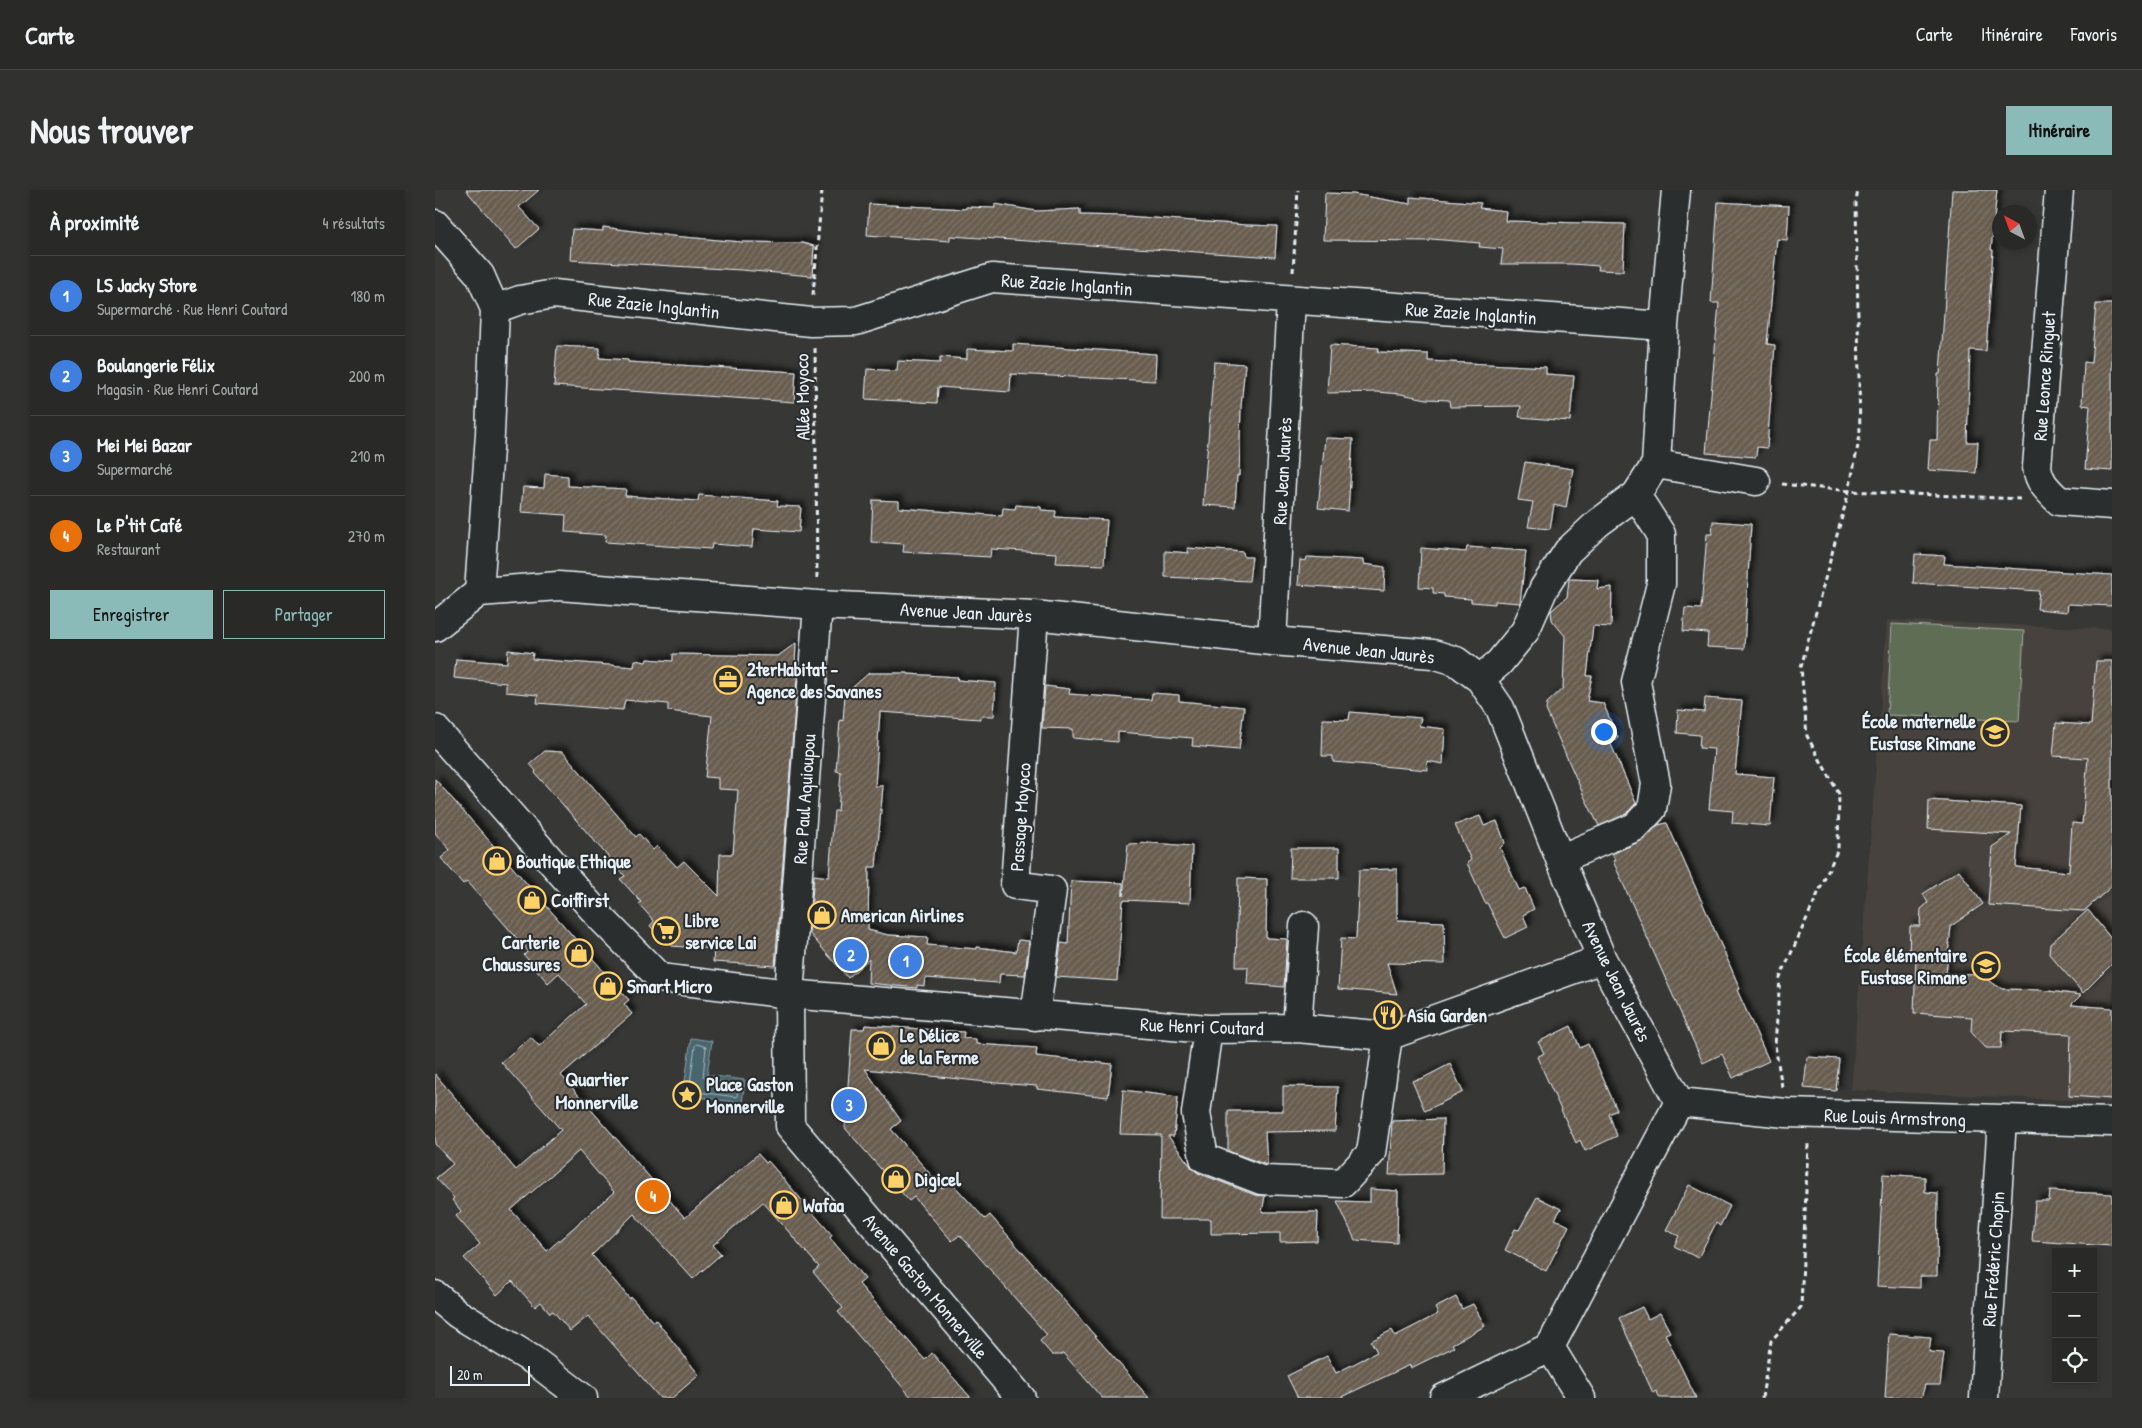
<!DOCTYPE html>
<html lang="fr">
<meta charset="utf-8">
<style>
body{margin:0;font-family:"Patrick Hand",sans-serif;background:#313130;color:#f1f3f6}
.controls{position:absolute;right:15px;bottom:15px;display:grid;overflow:hidden;border-radius:0px;box-shadow:0 2px 8px #0003}
.controls button{width:45px;height:45px;display:grid;place-items:center;padding:0;border:0;border-bottom:1px solid #454545;background:#292928;color:#f1f3f6;font:25px sans-serif}
.compass{position:absolute;left:1557px;top:15px;width:45px;height:45px;border-radius:50%;background:#292928;box-shadow:0 2px 8px #0003;rotate:319deg}
.scale{position:absolute;left:15px;bottom:12px;width:80px;box-sizing:border-box;padding-left:5px;border:2px solid #e8f1f8;border-top:0;font-size:14px;line-height:18px;white-space:nowrap;color:#e8f1f8;-webkit-text-stroke:4px #2a2d2e;paint-order:stroke}
.you{position:absolute;left:1168px;top:541px;width:18px;height:18px;margin:-12px;border:4px solid #fff;border-radius:50%;background:#1a73e8;box-shadow:0 0 0 8px #1a73e833}
.badge{display:grid;place-items:center;width:32px;height:32px;border-radius:50%;background:#8bbbb9;color:#fff;font-size:16px;font-weight:700}
.pin{position:absolute;translate:-50% -50%;border:2px solid #fff;box-shadow:0 1px 5px #0006}
.list{margin:0;padding:0;list-style:none}
h2{display:flex;justify-content:space-between;align-items:center;height:65px;margin:0;padding:0 20px;font-size:21px}
h2 small{font-size:16px;font-weight:400;color:#a5a6a8}
.list li{display:grid;grid-template-columns:32px 1fr auto;gap:15px;align-items:center;box-sizing:border-box;height:80px;padding:0 20px;border-top:1px solid #454545}
.list b{display:block;font-size:19px;white-space:nowrap}
.list p{margin:0;font-size:16px;white-space:nowrap;color:#a5a6a8}
.list em{font-size:16px;font-style:normal;color:#a5a6a8}
.actions{display:flex;gap:10px;padding:15px 20px}
.actions a{flex:1;padding:11px 0;border:1px solid #8bbbb9;border-radius:0px;text-align:center;font-size:18px;color:#8bbbb9}
.actions .main{background:#8bbbb9;color:#111}
.icon{flex:none;width:28px;height:28px;fill:none;stroke:currentColor;stroke-width:2;stroke-linecap:round;stroke-linejoin:round}
.map{position:relative;flex:none;width:1677px;height:1208px;overflow:hidden;border-radius:0px}
header{display:flex;align-items:center;gap:30px;box-sizing:border-box;height:70px;padding:0 25px;background:#292928;border-bottom:1px solid #454545}
header strong{font-size:24px}
nav{display:flex;gap:28px;margin-inline-start:auto;font-size:18px}
.intro{display:flex;align-items:center;justify-content:space-between;box-sizing:border-box;height:120px;padding:0 30px}
h1{margin:0;font-size:35px}
.button{padding:12px 22px;border-radius:0px;background:#8bbbb9;color:#111;font-size:18px;font-weight:700}
main{display:flex;gap:30px;padding:0 30px}
aside{flex:1;background:#292928;border-radius:0px;box-shadow:0 2px 8px #0003}
.map>svg:first-child{display:block}
.built{fill:#46423d}
.grass{fill:#5e6d55;stroke:#a3afa6}
.water{fill:#4a656e;stroke:#899da5}
.lines{fill:none;stroke-linecap:round;stroke-linejoin:round}
.shore{stroke:#a9b9c1;stroke-width:1}
.building{fill:url(#building-hatch);stroke:#e8f1f8;fill-rule:evenodd;filter:url(#shadow)}
.minor-casing{stroke:#e8f1f8;stroke-width:31}
.path{stroke:#e8f1f8;stroke-width:3;stroke-dasharray:5 4;stroke-linecap:butt}
.minor{stroke:#2a2d2e;stroke-width:28}
.labels{text-anchor:middle;stroke-width:4;stroke-linejoin:round;paint-order:stroke}
.street-label{font-size:19px;fill:#e8f1f8;stroke:#2a2d2e}
.poi-label{font-size:19px;font-weight:bold;fill:#e8f1f8;stroke:#2a2d2e;text-anchor:start}
.neighbourhood-label{font-size:20px;font-weight:bold;fill:#e8f1f8;stroke:#2a2d2e}
</style>
<header>
<strong>Carte</strong>
<nav><a>Carte</a><a>Itinéraire</a><a>Favoris</a></nav>
</header>
<div class="intro"><h1>Nous trouver</h1><a class="button">Itinéraire</a></div>
<main>
<aside>
<h2>À proximité<small>4 résultats</small></h2>
<ul class="list">
<li><span class="badge" style="background:#3f7fe0">1</span><div><b>LS Jacky Store</b><p>Supermarché · Rue Henri Coutard</p></div><em>180 m</em></li>
<li><span class="badge" style="background:#3f7fe0">2</span><div><b>Boulangerie Félix</b><p>Magasin · Rue Henri Coutard</p></div><em>200 m</em></li>
<li><span class="badge" style="background:#3f7fe0">3</span><div><b>Mei Mei Bazar</b><p>Supermarché</p></div><em>210 m</em></li>
<li><span class="badge" style="background:#e8710a">4</span><div><b>Le P'tit Café</b><p>Restaurant</p></div><em>270 m</em></li>
</ul>
<div class="actions"><a class="main">Enregistrer</a><a>Partager</a></div>
</aside>
<div class="map">
<svg width="1677" height="1208" viewBox="0 0 1677 1208">
<defs>
<pattern id="building-hatch" width="6" height="6" patternUnits="userSpaceOnUse" patternTransform="scale(1.25)"><rect width="6" height="6" fill="#695d50"/><path d="M-1 1l2-2M0 6l6-6M5 7l2-2" fill="none" stroke="#7e756a"/></pattern>
<filter id="shadow"><feDropShadow dx="4.5" dy="-4.5" stdDeviation="2.5" flood-color="#0009"/></filter>
</defs>
<rect width="100%" height="100%" fill="#373735"/>
<filter id="ink" filterUnits="userSpaceOnUse"><feTurbulence type="fractalNoise" baseFrequency=".02" numOctaves="2"/><feDisplacementMap in="SourceGraphic" scale="10" xChannelSelector="R" yChannelSelector="G"/><feConvolveMatrix kernelMatrix="1 2 1 2 8 2 1 2 1" color-interpolation-filters="sRGB"/></filter>
<g filter="url(#ink)">
<path class="built" d="M1452 430 1677 439V912L1416 900Z"/>
<path class="grass" d="M1457 434 1589 441 1584 531 1452 525Z"/>
<path class="water" d="M256 848 277 851 272 885 310 890 307 913 248 905Z"/>
<g class="lines">
<path class="shore" d="M262 854 271 857 268 887 272 890 303 894 302 907 254 901 260 856Z"/>
</g>
<path class="building" d="M31 0H104L84 17 104 39 81 59Z
M1517 0H1562L1556 60H1558L1551 161 1535 160 1532 252H1543L1541 283 1493 280 1495 250H1502L1503 184H1505Z
M890 3 918 4 975 14V7L1046 13 1044 18 1071 21 1070 31 1190 34 1188 81 1163 80 1164 76 1137 74H1066L1068 59 1044 57 1045 53 996 49 995 51 888 50Z
M1283 12 1354 16 1352 50 1342 49 1332 154 1340 155 1332 258 1322 257 1321 267 1271 263 1284 113H1276Z
M434 14 531 19V17L560 18V14L601 21 645 19V25L691 26 812 35 842 36 840 67 515 46V51L432 45Z
M168 37 237 46 307 52 367 53 379 56 377 86 306 80 135 70 137 39 168 41Z
M1661 114H1677V281L1650 279 1655 216 1647 215 1649 172 1656 173Z
M578 154 721 164 720 191 576 184 575 202 503 197 502 213 430 209 432 179 462 181 463 171 505 173V167L532 169V159L578 161Z
M895 155 944 158 943 162 993 164V171L1111 177V184L1139 186 1135 231 1084 227 1086 216 1015 217 1014 210 992 209 966 204 942 202 892 203Z
M122 156 165 158 164 168 193 170V172L361 182 359 212 119 196Z
M779 172 810 174 806 217 804 286 802 285 800 317 768 315Z
M890 248 918 249 913 321 883 318Z
M1090 272 1138 279 1131 318 1119 315 1115 339 1093 337 1098 312 1083 310Z
M110 284 133 286V296L191 299 190 306 263 311 264 305 343 311 342 316 366 317 364 342 319 339 317 357 277 354 276 359 170 352 171 345 130 342 131 325 86 322 88 297 109 298Z
M438 310 464 311V318L567 326 568 318 580 319 581 315 606 317V320L621 321 620 327 672 330 669 375 621 373 622 363 556 359 555 367 468 362 469 354 436 352Z
M1278 331 1316 334 1309 459 1272 457 1273 443 1248 441 1250 418 1266 419 1272 344H1277Z
M1032 357 1091 361 1085 413 1060 411V414L1036 412V409L1009 407V404L998 403V398L984 397 986 358 1031 362Z
M752 358 808 362 809 367H817L814 391 730 387V361L754 363Z
M1480 364 1510 366 1509 374 1677 385V416L1633 414 1632 422 1602 419 1604 401 1478 393Z
M872 367 928 370V374L950 377 949 401 863 395 865 370 871 371Z
M1134 389 1163 390 1162 399 1177 397 1176 437 1158 436 1152 486H1157L1152 511 1168 513 1183 548 1175 552 1201 613 1191 624 1164 636 1149 606 1111 520 1112 513 1128 498 1130 446 1117 430 1116 421 1132 407Z
M361 453 360 476H363L340 776 278 772 279 759 236 756 215 736 219 731 204 714 206 712 185 689 190 686 100 583 101 581 95 574 110 561 128 562 201 647 204 644 218 660 222 656 242 677 249 671 284 706 285 664H298L303 600 283 599V588L270 587 277 526 233 521V514L190 510 188 520 102 513 103 505 71 502V493L19 488 21 469 72 473 73 460 98 463 97 469 199 477 200 470 211 472 212 469 238 471V464L343 466Z
M1661 471H1677V696L1649 721 1553 715 1557 657 1576 644 1493 639 1494 610 1586 616 1581 677 1634 682 1637 633 1647 634 1653 568 1618 566 1621 533 1656 535Z
M434 483H473V484L523 487 522 490 561 493 559 526H545V529L445 522 440 596H448L441 677H434L433 740 453 745 493 747 492 755 542 759V757L581 762 583 750 594 751 590 785 565 784 564 793 490 788 489 796 482 795V798L433 793 434 769 413 788 374 743 379 685 394 687 399 621H403L406 582 401 581 405 530 408 531 410 504Z
M610 496 635 499 634 504 716 510 717 503 744 505V511L809 517 804 560 757 556 758 548 683 542V552L638 548V539L607 538Z
M1270 508 1307 511 1300 584 1339 587 1335 636 1297 633 1298 621 1274 619 1279 559 1264 558 1265 545 1242 543 1243 520 1269 522Z
M915 522 986 528 984 536 1010 539 1008 574 992 571 993 580 898 572V566H887L888 529 914 530Z
M0 589 194 810 189 814 197 824 126 885 250 1028 323 964 331 973 333 971 397 1045 395 1048 430 1089 424 1094 490 1170 497 1163 536 1208H477L403 1122 408 1118 378 1082 384 1077 328 1012 278 1055 286 1064 258 1089 199 1024 157 1065 195 1109 196 1107 218 1132 221 1130 264 1185 237 1208H225L153 1126 135 1141 118 1121 115 1123 106 1112 100 1117 77 1091 62 1105 29 1068 45 1054 21 1026 26 1021 17 1010 19 1008 1 988 18 974 0 954V884L81 980 126 940 66 872 96 847 104 856 151 814 124 783 113 793 89 765 93 761 32 691 28 694 6 668 15 660 0 643ZM144 961 179 1002 112 1061 76 1020Z
M1045 626 1049 636 1062 631 1070 653 1065 658 1084 700 1090 698 1099 719 1088 725 1093 737 1070 748 1052 713H1050L1032 673 1036 670 1020 635Z
M1232 633 1290 764 1305 799 1302 800 1334 871 1298 888 1287 864 1268 873 1178 671 1180 670 1177 664 1206 651 1223 635Z
M716 653 757 656 755 713 688 710 682 791 621 787 626 753 633 754 636 691 688 693V706L693 654Z
M856 658H904V688H855Z
M962 679V730L1009 732 1010 774 952 773 962 804 903 799 906 748 921 749 924 680Z
M1524 680 1548 714 1516 736 1511 784 1545 785 1567 799 1605 800 1646 805 1636 815 1677 818V909L1634 906 1636 844 1567 841 1566 858H1551L1536 842 1537 827 1479 823 1481 766H1474L1475 736H1485L1486 719 1493 713 1488 704Z
M803 688 832 689 831 748 852 749 849 797 812 794 813 777H801Z
M1653 720 1677 750V774L1648 803 1614 764 1615 754Z
M430 835 529 842 528 848 541 849V854L602 858 601 866 677 874 673 907 602 899V896L561 893 430 879 466 931 456 939 490 978 507 998 515 991 550 1029 555 1025 714 1208H667L628 1163 625 1165H617L605 1151 612 1145 525 1045 517 1051 479 1007 474 1011 410 938 417 839H429Z
M1136 836 1145 858 1153 854 1182 920 1174 924 1182 946 1150 961 1145 950 1141 953 1102 867 1109 863 1103 852Z
M1372 867 1404 869 1401 901 1369 898Z
M1015 874 1028 902 990 921 977 891 988 888Z
M848 896 903 897 900 941 830 942 832 975 793 961V921H848Z
M688 900 743 907 739 946H733L757 978 763 983 820 1005 830 1006 827 1022H883L882 1051 845 1052V1043L776 1044V1029H725L726 945 685 944Z
M1008 929 1007 984 954 985 957 931Z
M1448 984 1490 987V1002L1503 1003 1502 1086H1485V1098L1442 1096Z
M1254 995 1295 1016 1285 1036 1281 1033 1263 1068 1239 1056 1244 1046 1231 1040Z
M935 999 963 1001 962 1053 920 1050 902 1011 935 1012Z
M1615 1001 1677 1004V1056L1597 1051 1600 1011H1614Z
M1102 1007 1126 1019 1120 1029 1134 1036 1111 1081 1070 1060 1080 1039 1084 1040Z
M1021 1107 1027 1119 1038 1114 1050 1136 1017 1154 1019 1157 976 1178 975 1175 904 1208H863L852 1186 892 1166 901 1183 942 1162 936 1151 957 1140 960 1146 1003 1124 1000 1118Z
M1207 1117 1213 1129 1225 1123 1235 1142 1230 1144 1261 1208H1225L1221 1201 1218 1203 1184 1128Z
M1454 1144 1496 1147 1494 1162 1509 1163 1505 1195H1490L1486 1208H1450Z"/>
<g class="lines">
<g class="minor-casing">
<path id="minor" d="M1624 0 1602 277C1604 293 1613 300 1624 311L1677 315
M0 34 45 85 60 119
M1229 136 1241 0
M1221 274 1321 291
M44 402 55 244 60 119 85 110 119 104 376 132 421 131 557 88 1229 136 1221 274 1201 305
M383 415 354 804 773 839 862 838 953 846 1167 769
M599 425 580 695 617 700 600 826
M0 437 44 402 123 396 383 415 599 425 837 451 998 464 1021 471 1045 489 1065 518 1125 669 1167 769 1244 912 1115 1157 1009 1208
M837 451 856 111
M1045 489 1064 473 1090 441 1109 398 1133 361 1163 333 1201 305 1226 344V394L1201 492 1221 594 1217 619 1200 637 1125 669
M0 539 166 728 225 788 354 804 355 936 586 1208
M862 838 869 736
M773 839 761 923 769 968 826 990 908 993 936 963 953 846
M1244 912 1351 923 1677 932
M0 1105 23 1124 98 1170 148 1208
M1115 1157 1146 1208
M1549 1208 1567 930"/>
</g>
<path class="path" d="M858 82 863 0
M378 105 387 0
M380 158 382 389
M1347 294 1414 301 1585 309
M1347 897 1340 855 1345 788 1403 659 1404 604 1372 546 1366 477 1414 301 1425 245 1421 12 1423 0
M1327 1208 1336 1151 1366 1117 1373 954 1371 951"/>
<use href="#minor" class="minor"/>
</g>
</g>
<defs>
<g id="office-ring" transform="scale(1.4375)"><circle r="9.5" fill="#2a2d2e" stroke="#ffd166" stroke-width="1.5"/><path d="M-6-3h4V-5.5h4V-3h4V5H-6ZM-1-4.5V-3h2v-1.5ZM-6 0V1H6V0Z" fill="#ffd166"/></g>
<g id="school-ring" transform="scale(1.4375)"><circle r="9.5" fill="#2a2d2e" stroke="#ffd166" stroke-width="1.5"/><path d="M0-5L7-2L0 1L-7-2ZM-4 1L0 2.5L4 1V4Q0 6-4 4Z" fill="#ffd166"/></g>
<g id="shop-ring" transform="scale(1.4375)"><circle r="9.5" fill="#2a2d2e" stroke="#ffd166" stroke-width="1.5"/><path d="M-5-2.5h2.3a2.7 3.5 0 0 1 5.4 0H5L5.5 6h-11ZM-1.5-2.5h3a1.5 2.3 0 0 0-3 0Z" fill="#ffd166"/></g>
<g id="supermarket-ring" transform="scale(1.4375)"><circle r="9.5" fill="#2a2d2e" stroke="#ffd166" stroke-width="1.5"/><path d="M-6-5.5h2.5l.6 2H6L4.5 2H-2.5L-4.4-4H-6ZM-1.5 3.2a1.3 1.3 0 1 0 .1 0ZM3 3.2a1.3 1.3 0 1 0 .1 0Z" fill="#ffd166"/></g>
<g id="restaurant-ring" transform="scale(1.4375)"><circle r="9.5" fill="#2a2d2e" stroke="#ffd166" stroke-width="1.5"/><path d="M-5-6h1v4h1v-4h1v4h1v-4h1v5L-1.5 .5V6h-2V.5L-5-1ZM5-6V6H3V1.5H1.5Q1.5-4 5-6Z" fill="#ffd166"/></g>
<g id="sight-ring" transform="scale(1.4375)"><circle r="9.5" fill="#2a2d2e" stroke="#ffd166" stroke-width="1.5"/><path d="M0-6L1.8-2.2L6-1.7L2.9 1.2L3.7 5.4L0 3.3L-3.7 5.4L-2.9 1.2L-6-1.7L-1.8-2.2Z" fill="#ffd166"/></g>
</defs>
<g fill-rule="evenodd">
<use href="#office-ring" x="293" y="490"/>
<use href="#school-ring" x="1560" y="542"/>
<use href="#shop-ring" x="62" y="671"/>
<use href="#shop-ring" x="97" y="710"/>
<use href="#shop-ring" x="387" y="725"/>
<use href="#supermarket-ring" x="231" y="741"/>
<use href="#shop-ring" x="144" y="763"/>
<use href="#school-ring" x="1551" y="776"/>
<use href="#shop-ring" x="173" y="796"/>
<use href="#restaurant-ring" x="953" y="825"/>
<use href="#shop-ring" x="446" y="856"/>
<use href="#sight-ring" x="252" y="905"/>
<use href="#shop-ring" x="461" y="989"/>
<use href="#shop-ring" x="349" y="1015"/>
</g>
<g class="labels">
<g class="street-label">
<text transform="translate(632 94) rotate(4)" y="7">Rue Zazie Inglantin</text>
<text transform="translate(219 115) rotate(6)" y="7">Rue Zazie Inglantin</text>
<text transform="translate(1036 123) rotate(4)" y="7">Rue Zazie Inglantin</text>
<text transform="translate(1609 186) rotate(-86)" y="7">Rue Leonce Ringuet</text>
<text transform="translate(367 207) rotate(-91)" y="7">Allée Moyoco</text>
<text transform="translate(847 281) rotate(-87)" y="7">Rue Jean Jaurès</text>
<text transform="translate(531 422) rotate(3)" y="7">Avenue Jean Jaurès</text>
<text transform="translate(934 460) rotate(6)" y="7">Avenue Jean Jaurès</text>
<text transform="translate(369 609) rotate(-86)" y="7">Rue Paul Aquioupou</text>
<text transform="translate(585 627) rotate(-86)" y="7">Passage Moyoco</text>
<text transform="translate(1182 791) rotate(64)" y="7">Avenue Jean Jaurès</text>
<text transform="translate(767 836) rotate(2)" y="7">Rue Henri Coutard</text>
<text transform="translate(1460 927) rotate(2)" y="7">Rue Louis Armstrong</text>
<text transform="translate(1558 1069) rotate(-86)" y="7">Rue Frédéric Chopin</text>
<text transform="translate(491 1096) rotate(50)" y="7">Avenue Gaston Monnerville</text>
</g>
<g class="poi-label">
<text x="312" y="486">2terHabitat -<tspan x="312" dy="22">Agence des Savanes</tspan></text>
<text x="1541" y="538" text-anchor="end">École maternelle<tspan x="1541" dy="22">Eustase Rimane</tspan></text>
<text x="81" y="678">Boutique Ethique</text>
<text x="116" y="717">Coiffirst</text>
<text x="406" y="732">American Airlines</text>
<text x="250" y="737">Libre<tspan x="250" dy="22">service Lai</tspan></text>
<text x="125" y="759" text-anchor="end">Carterie<tspan x="125" dy="22">Chaussures</tspan></text>
<text x="1532" y="772" text-anchor="end">École élémentaire<tspan x="1532" dy="22">Eustase Rimane</tspan></text>
<text x="192" y="803">Smart Micro</text>
<text x="972" y="832">Asia Garden</text>
<text x="465" y="852">Le Délice<tspan x="465" dy="22">de la Ferme</tspan></text>
<text x="271" y="901">Place Gaston<tspan x="271" dy="22">Monnerville</tspan></text>
<text x="480" y="996">Digicel</text>
<text x="368" y="1022">Wafaa</text>
</g>
<g class="neighbourhood-label">
<text x="162" y="896">Quartier<tspan x="162" dy="23">Monnerville</tspan></text>
</g>
</g>
</svg>
<div class="controls">
<button>+</button>
<button>−</button>
<button><svg class="icon" aria-label="locate" viewBox="0 0 24 24"><circle cx="12" cy="12" r="6"/><path d="M12 2v4M12 18v4M2 12h4M18 12h4"/></svg></button>
</div>
<svg class="compass" viewBox="-18 -18 36 36"><path d="M0-13l5 13h-10z" fill="#e53935"/><path d="M0 13l5-13h-10z" fill="#a5a6a8"/></svg>
<div class="scale">20 m</div>
<div class="you"></div>
<div class="pin badge" style="left:471px;top:771px;background:#3f7fe0">1</div>
<div class="pin badge" style="left:416px;top:765px;background:#3f7fe0">2</div>
<div class="pin badge" style="left:414px;top:915px;background:#3f7fe0">3</div>
<div class="pin badge" style="left:218px;top:1006px;background:#e8710a">4</div>
</div>
</main>
